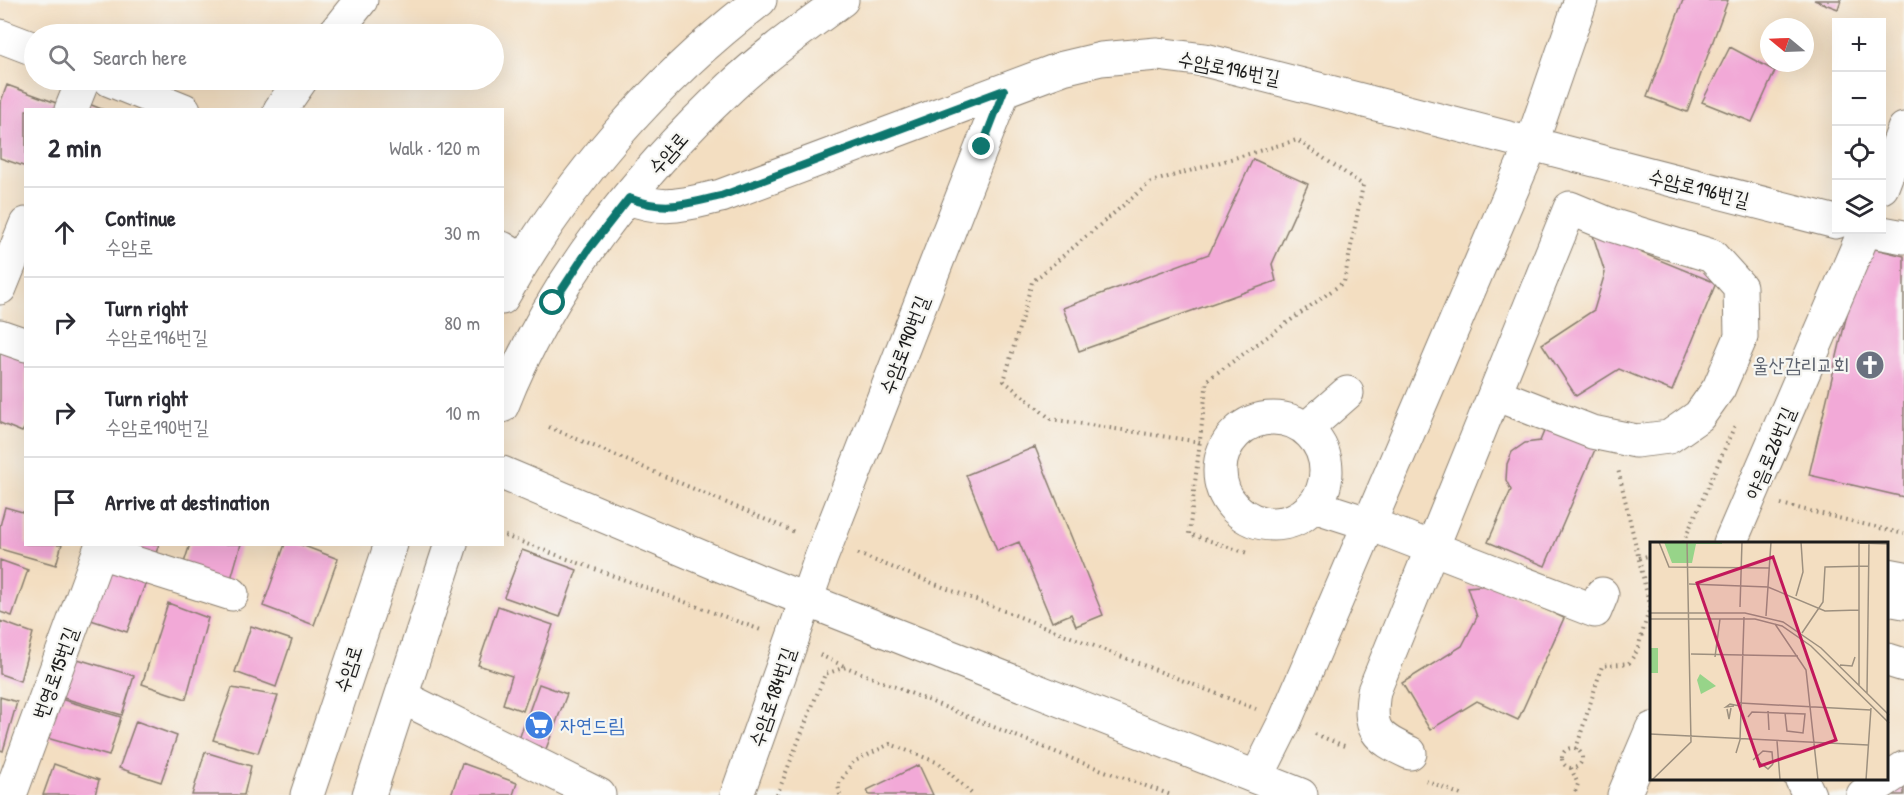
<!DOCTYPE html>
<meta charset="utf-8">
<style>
body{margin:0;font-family:"Patrick Hand","Poor Story",sans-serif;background:#f7f7f7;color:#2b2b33}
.controls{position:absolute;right:18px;top:18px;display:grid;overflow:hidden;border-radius:0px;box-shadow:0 6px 24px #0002}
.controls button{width:54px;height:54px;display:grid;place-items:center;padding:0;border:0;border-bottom:2px solid #e1e1e2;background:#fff;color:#2b2b33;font:30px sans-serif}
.compass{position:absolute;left:1760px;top:18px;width:54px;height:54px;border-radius:50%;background:#fff;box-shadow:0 6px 24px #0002;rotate:289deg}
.stop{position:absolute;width:18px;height:18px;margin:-14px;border:4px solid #0f766e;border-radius:50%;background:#fff}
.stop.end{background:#0f766e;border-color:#fff;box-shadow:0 2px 6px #0008}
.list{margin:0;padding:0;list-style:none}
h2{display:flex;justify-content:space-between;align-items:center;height:78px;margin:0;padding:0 24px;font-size:26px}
h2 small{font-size:20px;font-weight:400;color:#7c7c81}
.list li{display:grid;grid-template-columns:39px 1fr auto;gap:18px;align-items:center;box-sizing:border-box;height:90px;padding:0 24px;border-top:2px solid #e1e1e2}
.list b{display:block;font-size:22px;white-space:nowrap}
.list p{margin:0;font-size:20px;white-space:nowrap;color:#7c7c81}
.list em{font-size:20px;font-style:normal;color:#7c7c81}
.icon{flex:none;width:33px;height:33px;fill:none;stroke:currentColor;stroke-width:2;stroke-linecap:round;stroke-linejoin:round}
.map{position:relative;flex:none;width:1904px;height:795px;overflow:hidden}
.search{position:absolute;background:#fff;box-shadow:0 6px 24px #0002;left:24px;top:24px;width:480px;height:66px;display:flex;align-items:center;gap:15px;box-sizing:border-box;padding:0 21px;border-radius:33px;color:#7c7c81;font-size:22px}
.panel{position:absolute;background:#fff;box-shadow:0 6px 24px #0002;left:24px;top:108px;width:480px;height:438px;border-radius:0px}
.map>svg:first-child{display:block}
.building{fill:#f2a9d7}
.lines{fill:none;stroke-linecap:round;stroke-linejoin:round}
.minor-casing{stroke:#887d6e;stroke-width:35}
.major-casing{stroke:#887d6e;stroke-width:35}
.path{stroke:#887d6e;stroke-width:4;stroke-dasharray:1.5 4.5;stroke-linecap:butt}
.minor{stroke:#fff;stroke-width:33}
.major{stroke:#fff;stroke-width:33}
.route{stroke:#0f766e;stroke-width:8}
.labels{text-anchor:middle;stroke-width:4.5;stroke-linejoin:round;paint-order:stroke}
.street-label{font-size:20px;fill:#1c1c1c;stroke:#f6f6f2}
.worship-label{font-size:20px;fill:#5b616d;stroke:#f6f6f2;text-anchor:end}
.shop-label{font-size:20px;fill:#366cbe;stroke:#f6f6f2;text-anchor:start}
.inset-road{fill:none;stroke:#9d907f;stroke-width:1.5}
.view{fill:#c2185b;fill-opacity:0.15;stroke:#c2185b;stroke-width:3}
.inset-edge{fill:none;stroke:#1c1c1c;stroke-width:3}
</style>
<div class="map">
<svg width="1904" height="795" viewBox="0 0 1904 795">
<rect width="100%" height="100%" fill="#f6f6f2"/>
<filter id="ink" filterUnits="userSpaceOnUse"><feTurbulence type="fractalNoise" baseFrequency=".0167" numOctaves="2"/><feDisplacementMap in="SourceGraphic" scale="12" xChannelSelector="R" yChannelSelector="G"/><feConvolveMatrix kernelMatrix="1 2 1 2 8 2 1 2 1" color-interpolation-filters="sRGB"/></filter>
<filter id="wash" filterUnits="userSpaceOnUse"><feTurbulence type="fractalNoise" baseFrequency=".008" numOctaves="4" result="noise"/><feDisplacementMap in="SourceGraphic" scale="24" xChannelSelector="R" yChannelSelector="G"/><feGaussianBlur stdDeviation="1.35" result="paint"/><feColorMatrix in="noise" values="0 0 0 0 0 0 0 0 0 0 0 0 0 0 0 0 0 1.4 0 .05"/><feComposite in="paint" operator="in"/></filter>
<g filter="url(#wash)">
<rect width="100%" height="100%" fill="#f3dec1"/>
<g id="blocks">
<path class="building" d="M1683 0H1728L1687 112 1647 97Z
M1814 0H1841L1838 9Z
M1730 47 1775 71 1752 122 1702 102Z
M7 85 59 104 56 110H26V167L0 158V104Z
M89 104 104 110H86Z
M1253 159 1308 184 1272 264 1276 281 1079 351 1063 308 1209 254Z
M1591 229 1627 230 1642 253 1716 283 1672 391 1619 369 1576 396 1542 344 1594 310 1605 273Z
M1863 246 1904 256V497L1809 475Z
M0 348 26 359V425L22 432 0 423Z
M1550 417 1600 438 1545 566 1488 542 1511 490 1506 480 1507 464 1512 452 1525 443 1540 441Z
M1035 447 1103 615 1076 626 1071 614 1052 622 1019 542 997 551 966 475Z
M5 507 26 513V544H62L56 565 0 549V526Z
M122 544H159L155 556Z
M190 544H241L229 586 182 569Z
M285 544H299L338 559 314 625 263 606Z
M522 550 577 570 560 617 504 597Z
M0 560 28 570 12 616 0 612Z
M104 564 149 574 127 632 85 618Z
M1492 585 1564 618 1518 720 1477 701 1430 730 1402 683 1462 646 1477 617 1467 587Z
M168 603 208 618 186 699 142 684Z
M498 606 553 625 523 711 503 704 512 676 478 665Z
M0 621 33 633 20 681 0 674Z
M251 626 292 640 276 687 235 672Z
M71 657 134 676 122 715 60 697Z
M539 684 567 694 546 749 519 739Z
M232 688 278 696 258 753 213 740Z
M0 697 17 702 3 751 0 750Z
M57 698 121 717 109 756 47 738Z
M136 721 177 736 161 782 119 768Z
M205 752 251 766 244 795H192Z
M462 763 517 783 513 795H451Z
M54 764 99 780 95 795H43Z
M919 765 933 795H869L867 790Z
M1904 780V795H1892Z"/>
</g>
</g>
<g filter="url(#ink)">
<use href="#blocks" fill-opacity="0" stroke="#887d6e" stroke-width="1.5"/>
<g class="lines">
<g class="minor-casing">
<path id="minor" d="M334 34 361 0
M0 36 34 49
M110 80 184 110
M71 110 83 80
M280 110 301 80
M1882 187 1904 129
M629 198C665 212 685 204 721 196L1063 68 1101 59 1157 54 1205 60 1836 222
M1866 230 1904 237
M502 248 523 261
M0 288 26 224
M0 336 26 345
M1220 471a53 53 0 1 1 106 0a53 53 0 1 1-106 0Z
M1306 429 1347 393
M502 473 756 580 1301 795
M1314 506 1370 524 1595 611 1602 594
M1730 543 1865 230
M100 552 232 594
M1888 575 1904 578
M1888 599 1904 602
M1888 660 1904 665
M402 697 599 795
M1410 753C1375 737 1368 730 1374 691L1570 208 1611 225 1712 256 1740 287 1741 337 1719 388 1699 416 1669 437 1636 441 1592 432 1495 394
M1257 777 1285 721 1531 145 1581 0
M1801 778 1809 795
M10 795 102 544
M737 795 821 558 1004 90
M1624 795 1652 729
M1863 795 1904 768"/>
</g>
<g class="major-casing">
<path id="major" d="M502 298C565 184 656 79 760 0
M502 406C549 285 637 175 731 87 765 55 804 28 842 0
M307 795 391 544
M369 795 451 544"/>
</g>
<path class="path" d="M549 427 797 533
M1200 442 1051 419 1004 381 1032 282 1151 182 1297 140 1363 185 1344 282 1207 380 1189 534 1250 554
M1781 504 1904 534
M505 536 761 630
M1683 543 1736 423
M858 554 1256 709
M1639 558 1652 555
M820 655 846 667
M1315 734 1347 747
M1562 758a10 10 0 1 1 20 0a10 10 0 1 1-20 0Z
M1576 749 1602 666 1629 663 1637 651 1650 607 1618 469
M1571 768 1578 784 1574 795
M1426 780 1461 795
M777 795 825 674 846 667 1080 762 1171 795
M840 795 838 785 853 762 890 744 939 763 973 795"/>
<use href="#minor" class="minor"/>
<use href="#major" class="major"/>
</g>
</g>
<g class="lines" filter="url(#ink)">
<path class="route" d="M553 303 588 250 629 198C665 212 685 204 721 196L1004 90 982 147"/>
</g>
<defs>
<g id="church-disc" transform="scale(1.5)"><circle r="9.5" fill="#6b7280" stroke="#f6f6f2"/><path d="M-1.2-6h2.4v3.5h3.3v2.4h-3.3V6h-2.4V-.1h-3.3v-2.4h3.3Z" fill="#fff"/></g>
<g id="supermarket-disc" transform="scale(1.5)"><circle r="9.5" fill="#3f7fe0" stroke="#f6f6f2"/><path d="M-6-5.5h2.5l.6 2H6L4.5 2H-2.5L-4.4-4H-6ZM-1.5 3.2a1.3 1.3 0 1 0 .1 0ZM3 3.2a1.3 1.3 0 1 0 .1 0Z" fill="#fff"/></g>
</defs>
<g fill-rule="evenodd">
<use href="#church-disc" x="1870" y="365"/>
<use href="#supermarket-disc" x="539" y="725"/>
</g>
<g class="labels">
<g class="street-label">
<text transform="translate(1229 68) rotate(11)" y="7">수암로196번길</text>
<text transform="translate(668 153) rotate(-49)" y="7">수암로</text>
<text transform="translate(1699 188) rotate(14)" y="7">수암로196번길</text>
<text transform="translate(904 345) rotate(-69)" y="7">수암로190번길</text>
<text transform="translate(1770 453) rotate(-67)" y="7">야음로26번길</text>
<text transform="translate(348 669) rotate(-72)" y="7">수암로</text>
<text transform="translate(55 673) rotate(-70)" y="7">번영로15번길</text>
<text transform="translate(772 697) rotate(-71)" y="7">수암로184번길</text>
</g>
<g class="worship-label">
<text x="1849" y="372">울산감리교회</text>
</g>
<g class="shop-label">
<text x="560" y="732">자연드림</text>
</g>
</g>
<g transform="translate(1650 542)">
<rect width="238" height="238" fill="#f3dec1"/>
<path d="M14 0H72V2H46L42 21H22ZM0 106H8V131H0ZM50 132 66 144 51 152 47 138Z" fill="#97d489"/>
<path class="inset-road" d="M9 0 19 25 120 26M209 1 239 2M39 42 118 45 175 69 209 68M146 54 153 30 151 0M90 65 92 0M0 71H95L133 80 171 106 239 173M116 74 121 0M0 77H105L132 84 161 104 239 181M125 82 156 128 168 238M152 91 173 60 175 25 219 24M41 112 148 114M65 115 70 77M190 123 202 124 205 115M209 144V0M217 151 219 0M90 161 221 168M84 164 76 165 80 162 90 164M77 167 79 177 81 166M118 169 119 188M98 175 102 170 155 172 153 191 137 189 135 171M0 192 218 203M127 199 130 238M86 211 90 198 94 75M103 218 113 209 122 210 123 222M108 219 118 227 123 222M2 238 41 200 37 0M216 238 221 166"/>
<path class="view" d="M123 15 186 198 110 224 47 41Z"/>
<rect width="238" height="238" class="inset-edge"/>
</g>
</svg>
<div class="controls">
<button>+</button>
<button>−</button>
<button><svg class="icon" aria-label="locate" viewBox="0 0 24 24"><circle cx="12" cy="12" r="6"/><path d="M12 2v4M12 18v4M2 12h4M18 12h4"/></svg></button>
<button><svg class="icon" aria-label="layers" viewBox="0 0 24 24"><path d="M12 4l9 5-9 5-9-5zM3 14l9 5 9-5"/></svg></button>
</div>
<svg class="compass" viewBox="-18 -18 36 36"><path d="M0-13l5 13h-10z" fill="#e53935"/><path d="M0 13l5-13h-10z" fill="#7c7c81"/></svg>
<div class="stop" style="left:553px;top:303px"></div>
<div class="stop end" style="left:982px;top:147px"></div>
<div class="search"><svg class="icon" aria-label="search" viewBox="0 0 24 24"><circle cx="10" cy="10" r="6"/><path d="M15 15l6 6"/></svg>Search here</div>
<section class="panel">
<h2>2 min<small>Walk · 120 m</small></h2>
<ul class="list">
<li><svg class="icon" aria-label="ahead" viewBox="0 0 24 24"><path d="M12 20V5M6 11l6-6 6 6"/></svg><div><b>Continue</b><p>수암로</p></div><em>30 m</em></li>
<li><svg class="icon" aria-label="right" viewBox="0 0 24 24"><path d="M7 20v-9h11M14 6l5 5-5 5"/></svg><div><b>Turn right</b><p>수암로196번길</p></div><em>80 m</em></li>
<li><svg class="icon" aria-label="right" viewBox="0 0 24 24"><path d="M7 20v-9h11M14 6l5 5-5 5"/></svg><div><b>Turn right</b><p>수암로190번길</p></div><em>10 m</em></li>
<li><svg class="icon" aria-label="arrive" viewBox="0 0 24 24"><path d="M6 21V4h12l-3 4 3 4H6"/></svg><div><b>Arrive at destination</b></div></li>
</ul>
</section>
</div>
